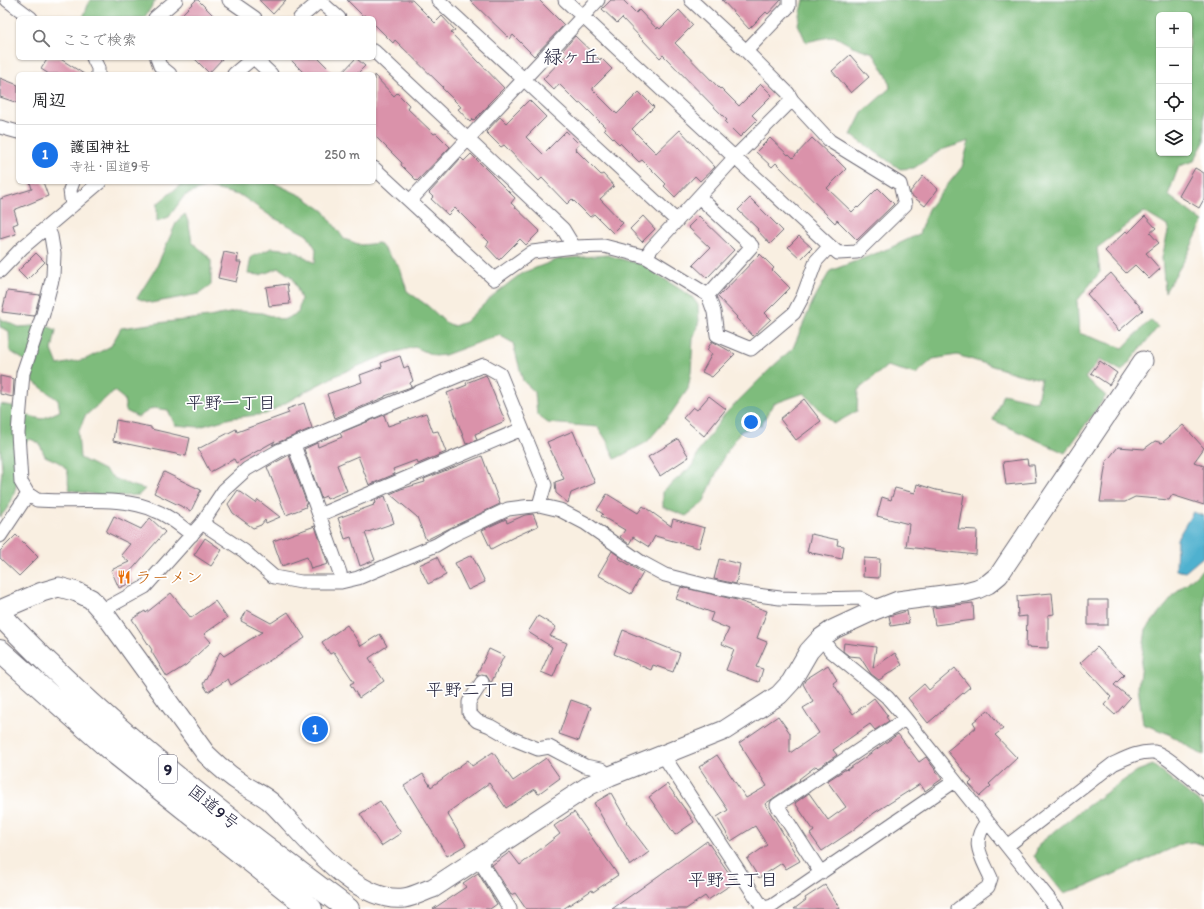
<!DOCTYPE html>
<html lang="ja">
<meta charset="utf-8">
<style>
body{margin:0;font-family:Itim,"Klee One",sans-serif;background:#f2f2f2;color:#202124}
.controls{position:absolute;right:12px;top:12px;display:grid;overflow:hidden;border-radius:6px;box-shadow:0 1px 3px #0004}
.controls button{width:36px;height:36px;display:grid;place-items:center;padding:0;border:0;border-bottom:1px solid #e0e0e0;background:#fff;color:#202124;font:20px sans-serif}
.you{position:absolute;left:751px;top:422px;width:14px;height:14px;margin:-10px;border:3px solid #fff;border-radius:50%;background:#1a73e8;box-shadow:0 0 0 6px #1a73e833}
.badge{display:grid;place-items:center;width:26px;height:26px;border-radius:50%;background:#1a73e8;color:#fff;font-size:13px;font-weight:700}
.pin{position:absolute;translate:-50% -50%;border:2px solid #fff;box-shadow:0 1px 4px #0006}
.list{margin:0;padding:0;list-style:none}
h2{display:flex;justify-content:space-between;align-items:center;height:52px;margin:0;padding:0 16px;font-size:17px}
h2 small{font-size:13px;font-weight:400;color:#757577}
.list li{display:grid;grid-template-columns:26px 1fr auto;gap:12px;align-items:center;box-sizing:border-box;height:60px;padding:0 16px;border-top:1px solid #e0e0e0}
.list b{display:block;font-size:15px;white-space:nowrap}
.list p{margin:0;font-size:13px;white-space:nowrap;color:#757577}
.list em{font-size:13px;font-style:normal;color:#757577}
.icon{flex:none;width:22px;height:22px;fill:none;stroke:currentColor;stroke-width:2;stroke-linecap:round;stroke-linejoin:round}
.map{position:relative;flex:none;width:1204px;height:909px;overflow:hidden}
.search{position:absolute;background:#fff;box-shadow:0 1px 3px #0004;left:16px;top:16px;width:360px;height:44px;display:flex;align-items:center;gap:10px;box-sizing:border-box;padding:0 14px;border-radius:6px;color:#757577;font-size:15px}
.panel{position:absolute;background:#fff;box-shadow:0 1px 3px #0004;left:16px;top:72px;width:360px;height:112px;border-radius:6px}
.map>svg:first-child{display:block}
.forest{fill:#7ebc7b;stroke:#506f5b;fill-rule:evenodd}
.water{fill:#50b1cf;stroke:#396a85}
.building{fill:#da92aa}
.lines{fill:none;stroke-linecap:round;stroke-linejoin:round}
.street-casing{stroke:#6d6a75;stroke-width:15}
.secondary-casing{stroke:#6d6a75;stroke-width:21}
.highway-casing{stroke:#6d6a75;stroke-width:24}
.street{stroke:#fff;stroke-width:13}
.secondary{stroke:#fff;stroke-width:19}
.highway{stroke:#fff;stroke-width:22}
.labels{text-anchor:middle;stroke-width:3.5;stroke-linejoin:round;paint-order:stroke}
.shield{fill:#fff;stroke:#646476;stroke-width:1}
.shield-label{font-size:16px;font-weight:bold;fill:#22223b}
.food-label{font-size:17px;fill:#c56008;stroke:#fff;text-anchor:start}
.street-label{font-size:17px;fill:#22223b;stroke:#fff}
.neighbourhood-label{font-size:18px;fill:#22223b;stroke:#fff}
.quarter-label{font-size:19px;fill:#22223b;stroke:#fff}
</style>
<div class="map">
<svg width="1204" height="909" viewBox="0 0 1204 909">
<rect width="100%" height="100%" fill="#fff"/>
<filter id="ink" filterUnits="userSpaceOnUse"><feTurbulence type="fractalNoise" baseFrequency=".025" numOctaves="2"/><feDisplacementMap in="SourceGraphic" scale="8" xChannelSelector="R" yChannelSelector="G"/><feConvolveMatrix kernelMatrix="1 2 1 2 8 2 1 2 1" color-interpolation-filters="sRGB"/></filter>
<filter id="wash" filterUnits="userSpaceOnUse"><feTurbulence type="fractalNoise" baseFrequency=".012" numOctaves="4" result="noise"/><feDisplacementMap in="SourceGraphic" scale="16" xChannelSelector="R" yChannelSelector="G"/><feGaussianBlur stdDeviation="0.9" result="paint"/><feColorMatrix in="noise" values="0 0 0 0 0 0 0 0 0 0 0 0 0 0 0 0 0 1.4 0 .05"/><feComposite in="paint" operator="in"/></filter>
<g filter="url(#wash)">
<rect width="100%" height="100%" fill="#f9efe1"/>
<path class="forest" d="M90 0H156L144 18H83Z
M804 0H1204V142L1194 161 1179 166 1168 195 1203 222 1185 259 1165 292 1162 258 1169 227 1144 212 1097 248 1100 272 1077 301 1079 333 1123 348 1150 320 1158 327 1122 371 1100 359 1085 378 1106 396 1065 453 993 420 1003 394 1037 402 1041 379 1018 374 957 355 933 359 916 374 887 366 858 390 857 411 834 424 804 393 773 404 761 425 741 431 724 456 703 503 686 516 663 507V491L692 466 700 449 724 415 769 370 793 348 813 301 830 271 890 248 919 234 928 209 962 167 969 141 941 150 914 168 900 169 851 135 862 113 890 88 888 78 873 53 852 46 834 36 806 42 798 24ZM1159 15H1189V153H1159Z
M184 182H272L304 197 324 211 344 239 361 245 379 243 400 268 407 291 428 306 445 322 454 326 465 322 496 293 522 273 559 259 607 255 643 265 692 297 698 305 699 321 693 339 691 372 688 389 670 415 647 442 615 459 607 441 598 427 548 423 537 415 535 392 523 381 513 343 499 335 445 355 435 356 415 347 388 354 337 375 310 389 266 414 231 418 199 427 175 425 168 410 153 408 138 417 126 411 124 399 114 391 85 416 78 433 80 458 104 470 114 478 130 485 145 489 139 495 108 497 70 490C67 482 69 480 68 474 66 463 53 460 45 456L39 443 30 439 19 448C18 473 19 498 0 517V489L2 469 0 443V404L17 407 25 415 42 419 60 411 58 400 34 382 27 374V362L10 351 9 331 0 327V316L1 319 19 327 45 325 56 330 52 350 58 365 86 359 111 346 121 328 158 323 209 317 239 311 262 313 283 320 298 313 301 299 293 278 279 268 260 275 248 274 251 257 272 248 293 250 315 263 316 249 307 235 272 217 242 196 206 187 184 196 169 217 157 221V204Z
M185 214 189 224 192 242 207 255 211 261V285L199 294 151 303 137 298 156 268 177 221Z
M1204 568V755L1199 753 1169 734 1143 724 1138 687 1146 629 1178 591Z
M1153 765 1204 806V845L1194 842 1184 843 1087 886 1063 893 1034 856 1040 843 1083 809 1137 771Z"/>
<path class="water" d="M1193 512 1204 516V556L1185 572 1176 570 1177 539Z"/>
<g id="blocks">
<path class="building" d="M196 0H198L216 18H178Z
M259 0H286L273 14Z
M347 0H412L435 23 442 16 455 30 451 33 504 88 488 104 489 105 474 120 473 119 470 122 458 109 461 107 442 88 443 87 395 40 393 43 374 24V18H368L365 15 363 16Z
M470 0H539L564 25 534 56 513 35 510 39Z
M611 0H623L636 13 639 10 657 29 658 27 660 29 679 10 693 25 675 43 720 89 721 88 739 106 761 84 772 95 752 115 757 120 740 137 725 122 727 120 663 55 660 58 622 18 617 23 602 9Z
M722 0H781L768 14 766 12 749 29Z
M575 36 600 60 601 58 612 69 593 88V90L617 114 639 92 654 107 632 129 656 153 680 130 715 167 700 181 695 176 675 197 664 186 666 184 642 160 639 162 620 143 619 144 604 129 606 128 581 103 579 104 559 84 554 90 543 79 567 54 563 50Z
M850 55 869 77 851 93 832 71Z
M48 58H59L84 74H49L41 69Z
M194 58H223L209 73Z
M289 58H318L334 74H305Z
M356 58 365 66 357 74H341Z
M374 75 394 96 397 93 409 105 407 108 434 134 436 133 450 147 417 181 401 165 402 163 374 135Z
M0 78 18 85V103L0 97Z
M529 100 546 117 526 137 543 154 566 131 579 144 575 149 601 175 603 174 614 186 600 199 623 223 613 233 594 214 590 217 572 199 567 204 542 178 539 181 504 145 501 147 486 132 500 117 506 123Z
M770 138 788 155 789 154 793 158 812 138 832 157 833 156 846 169 827 188 852 212 857 207 858 208 878 188 894 204 857 240 837 220 835 223 776 163 772 167 756 152Z
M471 154 515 198 511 203 540 231 526 245 520 239 499 260 486 246 489 242 455 208 448 215 431 199 433 197 429 193 461 158 464 161Z
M1195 168 1204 173V199L1199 208 1179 196Z
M923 176 938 189 925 206 911 195 910 192Z
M30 182H43L48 196 14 210 18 223 13 225 16 234 0 239V199L32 189Z
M750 198 783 231 770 244 757 230 758 229 738 210Z
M643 216 655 229 642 242 630 229Z
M699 216 734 250 707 278 693 265 710 248 688 227Z
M1145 216 1156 228 1150 233 1159 243 1146 253 1160 269 1149 279 1135 265 1126 273 1105 251 1126 231 1128 233Z
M799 236 812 248 801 259 788 247Z
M224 252 238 255 237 262H241L236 282 218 278Z
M36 253 45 262 27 280 18 271Z
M760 254 774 268 772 270 790 288 765 313 771 319 753 336 736 318 737 317 718 297Z
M1111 273 1143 310 1119 331 1087 294Z
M287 284 290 304 269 306 266 287Z
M7 291 40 295 34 316 2 312Z
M712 341 735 354 712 377 702 372 712 354 707 350Z
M400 356 404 368 408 366 413 381 410 383 411 387 385 396V397L335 418 327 394 362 382 360 375 382 367 381 363Z
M1100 361 1117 373 1109 385 1091 373Z
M486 375 505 421 475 434 477 440 466 444 447 393 467 385 466 383Z
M0 376 14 379 13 397 0 394Z
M709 396 726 409 704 436 683 418 693 407 697 410Z
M804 399 821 421 796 440 780 419Z
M304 403 312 428 272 445 275 441 236 463 234 459 210 472 198 449 236 429 237 432 289 413 287 409Z
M426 413 433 432 438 431 446 452 418 464 417 460 393 469 395 474 369 485 358 456 337 465 347 491 327 499 326 496 321 498 304 449 317 443 318 447 342 437 340 433 384 415 388 426Z
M116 420 151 427V429L190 438 186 456 113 441Z
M1183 425 1204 448 1194 462 1204 466V505L1172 495 1169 500 1135 497 1125 502H1100L1106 462 1118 447 1144 449 1155 441 1162 443Z
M573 431 595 483 571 493 568 503 556 493 555 482 564 479 547 442Z
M678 439 689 457 660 476 648 457Z
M289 455 307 504H305L306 507 286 515 267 467Z
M482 456 500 504 450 528 426 540 417 517 390 494 401 489 425 482 424 479Z
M1027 459 1028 465H1034L1036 482 1006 485 1003 462Z
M164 472 201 490 191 511 154 493Z
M917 484 936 490 964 495 958 529 977 530 976 555 906 547 909 524 877 516 882 497 891 500 895 488 915 493Z
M238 490 256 503 258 500 280 517 266 523 265 520 261 525 253 528 233 513 228 504Z
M607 494 638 513 643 506 671 526 673 519 705 528 699 548 655 536 649 547 633 537 629 544 620 537 625 530 601 516 603 514 597 510Z
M385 496 394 523 365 533 375 560 360 566 351 537 345 539 338 518 374 505 373 504 376 503 375 500Z
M533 514 538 526 512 538 491 549 482 530 506 519 507 523 525 515Z
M114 516 141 529 150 518 165 532 129 573 133 582 119 588 111 570 129 562 121 555 130 544 106 532Z
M315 526 328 564 311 569 307 557 282 566 273 541Z
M811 534 838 540 837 545 844 546 842 559 807 552Z
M16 535 38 557 19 576 0 558V551Z
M205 538 222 550 211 566 194 555Z
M612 551 619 556 618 558 643 573 631 594 598 575Z
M472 555 485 582 468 590 455 563Z
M437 557 446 575 428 584 419 565Z
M864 558 880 559 879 578 863 577Z
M719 559 740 564 736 584 714 579Z
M681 587 737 600 767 611 757 638 767 642 756 667 763 669 759 682 726 670 734 649 722 644 729 629 710 621 713 613 676 599Z
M171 593 191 618 215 601 227 618 204 634 211 642 186 665 167 677 151 651 152 650 132 619 145 611 146 613Z
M1052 593 1054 614 1048 615V648L1026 647 1027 616 1018 617 1017 596Z
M1088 600H1108V625H1088Z
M973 603 974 620 935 625 932 608Z
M247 610 271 623 288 612 305 638 231 685 228 679 208 692 203 684 220 652 224 656 262 632 241 621Z
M907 611 909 623 891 626 889 616Z
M538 616 556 627 550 636 567 643 553 677 541 672 552 647 528 632Z
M347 625 361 646 380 634 387 646 369 658 384 681 359 698 350 684 354 682 334 652 330 654 322 642Z
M623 630 680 653 673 672 653 665 651 670 614 654Z
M844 643 876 647 873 668 895 653 902 665 879 680 871 674 860 657 849 656 843 651Z
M1097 647 1124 675 1114 685 1130 698 1115 715 1104 705 1111 697 1080 663Z
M489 649 504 656 491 683 486 675 482 674 476 676Z
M828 665 837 680 833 683 853 714 874 698 888 716 886 717 889 721 875 730 870 724 833 750 837 755 818 768 816 766 799 779 800 780 765 804 800 861 786 869 782 863 759 878 747 859 767 845 755 826 731 841 717 817 728 810 699 767 717 755 746 798 767 786 739 743 778 716 790 733V753L819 733 803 708 813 702 803 684 806 679Z
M955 668 970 687 928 723 908 698 924 684 929 690Z
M571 700 591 707 579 741 559 734Z
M988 710 1003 729 995 735 1017 758 989 784 991 786 980 796 969 784 972 781 947 751 976 727 973 722Z
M898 734 919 762 926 757 942 779 925 791 920 784 874 813 852 831 822 851 810 834 814 831 795 803 809 793 828 820 846 807 827 781 846 769 847 770Z
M493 752 513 781 546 758 560 778 538 794 535 789 506 808 489 783 447 813 466 845 447 856 404 786 423 774 431 787 468 760 472 766Z
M667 784 694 822 675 835 649 797Z
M611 793 627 821 626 822 649 852 630 866 594 803Z
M380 801 401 833 381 846 360 814Z
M574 812 618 875 593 892 592 890 563 909H526L515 893 511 895 492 865 510 852 520 865 560 834 554 826Z
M707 841 735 882 708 900 705 896 686 909H612Z
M478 873 497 904 490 909H433L466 887 463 883Z
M825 885 840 909H794L806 900 805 898Z"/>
</g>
</g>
<g filter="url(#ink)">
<use href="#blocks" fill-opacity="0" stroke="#6d6a75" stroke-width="1"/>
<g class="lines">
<g class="street-casing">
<path id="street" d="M7 0 31 18
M229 0 255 18
M438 0 677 221
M565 0 830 246 838 253 857 252 905 205 900 184 830 141 792 100 788 93 746 51 691 0
M320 1 339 18
M155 18 176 0
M300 18 321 0
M374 51 563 229 574 247
M746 51 789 6V0
M93 58 98 68V74
M157 58 160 66 170 74
M254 58 271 74
M234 74 253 58
M0 127 18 132
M374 168 494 279 532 252 574 247 604 246 646 257 708 295 714 312 717 335 751 349 794 313 803 296 816 261 830 246
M699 197 752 246 708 295
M410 201 598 0
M72 206 70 190 73 182
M47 227 51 236 54 254 53 276 43 314 23 373 18 433 21 482 28 494 37 500C74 503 122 495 156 511 169 516 181 526 192 535
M646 257 651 249 735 157 792 100
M0 271 22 248 100 182
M294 445 340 573 341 582
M319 515 522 429
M202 523 244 551 274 577 301 582H341L358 578 436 545 453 535 508 509 539 505 560 510 585 523 641 562 665 575 704 585 742 593 780 598 812 599 860 598 873 605 875 610
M0 536 28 494
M101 611 145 587 202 523 224 490 247 469 280 450 484 365 500 374 545 485 539 505
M821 638 831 651 887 697 905 718 1057 909
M482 682 469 702V713L477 721 490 726 511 738 538 749 549 747 585 766 601 769 610 776
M663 755 763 908
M1007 846 1113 764C1126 758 1139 751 1154 752 1166 754 1193 780 1204 789
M478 858 510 909
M821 873 777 805 895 726 905 718
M761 909 772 906 955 781
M958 909 988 887 991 878C981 856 970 842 987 822"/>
</g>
<g class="secondary-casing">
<path id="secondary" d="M0 610 42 592 59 587 77 592 91 599 107 617 206 754C218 766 230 776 244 785 253 791 265 796 272 803 304 834 354 904 404 898 413 897 424 891 433 888L590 785 610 776 725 730 779 695 791 682 809 651 821 638 834 629 875 610 898 601 966 592 977 589 988 584 999 575 1007 563 1143 361"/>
</g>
<g class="highway-casing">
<path id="highway" d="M0 615C16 631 32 648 49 664 141 754 245 832 348 909
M0 651 110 749 311 909"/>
</g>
<use href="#street" class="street"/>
<use href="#secondary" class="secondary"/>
<use href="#highway" class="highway"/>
</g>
</g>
<defs>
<g id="restaurant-bare" transform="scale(1.08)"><path d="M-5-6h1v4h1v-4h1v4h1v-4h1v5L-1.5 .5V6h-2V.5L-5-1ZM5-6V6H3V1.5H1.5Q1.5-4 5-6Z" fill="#e8710a" stroke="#fff" stroke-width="2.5" paint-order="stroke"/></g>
</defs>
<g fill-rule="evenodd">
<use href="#restaurant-bare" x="124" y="577"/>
</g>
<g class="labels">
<rect class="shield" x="159" y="755" width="18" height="28" rx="3"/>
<g class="shield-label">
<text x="168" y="775">9</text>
</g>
<g class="food-label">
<text x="135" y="583">ラーメン</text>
</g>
<g class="street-label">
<text transform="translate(214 807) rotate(39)" y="6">国道9号</text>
</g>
<g class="neighbourhood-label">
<text x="231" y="409">平野一丁目</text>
<text x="471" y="696">平野二丁目</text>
<text x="733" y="886">平野三丁目</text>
</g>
<g class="quarter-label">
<text x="572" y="63">緑ヶ丘</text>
</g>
</g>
</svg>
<div class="controls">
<button>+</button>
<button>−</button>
<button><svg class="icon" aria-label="locate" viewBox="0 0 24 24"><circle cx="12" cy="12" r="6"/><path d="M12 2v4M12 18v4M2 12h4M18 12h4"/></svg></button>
<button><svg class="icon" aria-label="layers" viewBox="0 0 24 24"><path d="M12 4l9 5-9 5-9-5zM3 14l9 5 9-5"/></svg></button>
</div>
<div class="you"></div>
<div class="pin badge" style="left:315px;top:729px">1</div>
<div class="search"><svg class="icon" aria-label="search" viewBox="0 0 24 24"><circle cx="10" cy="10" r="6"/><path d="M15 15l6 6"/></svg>ここで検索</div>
<section class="panel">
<h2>周辺<small></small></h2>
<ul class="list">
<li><span class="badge">1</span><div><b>護国神社</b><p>寺社 · 国道9号</p></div><em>250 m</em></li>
</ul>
</section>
</div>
